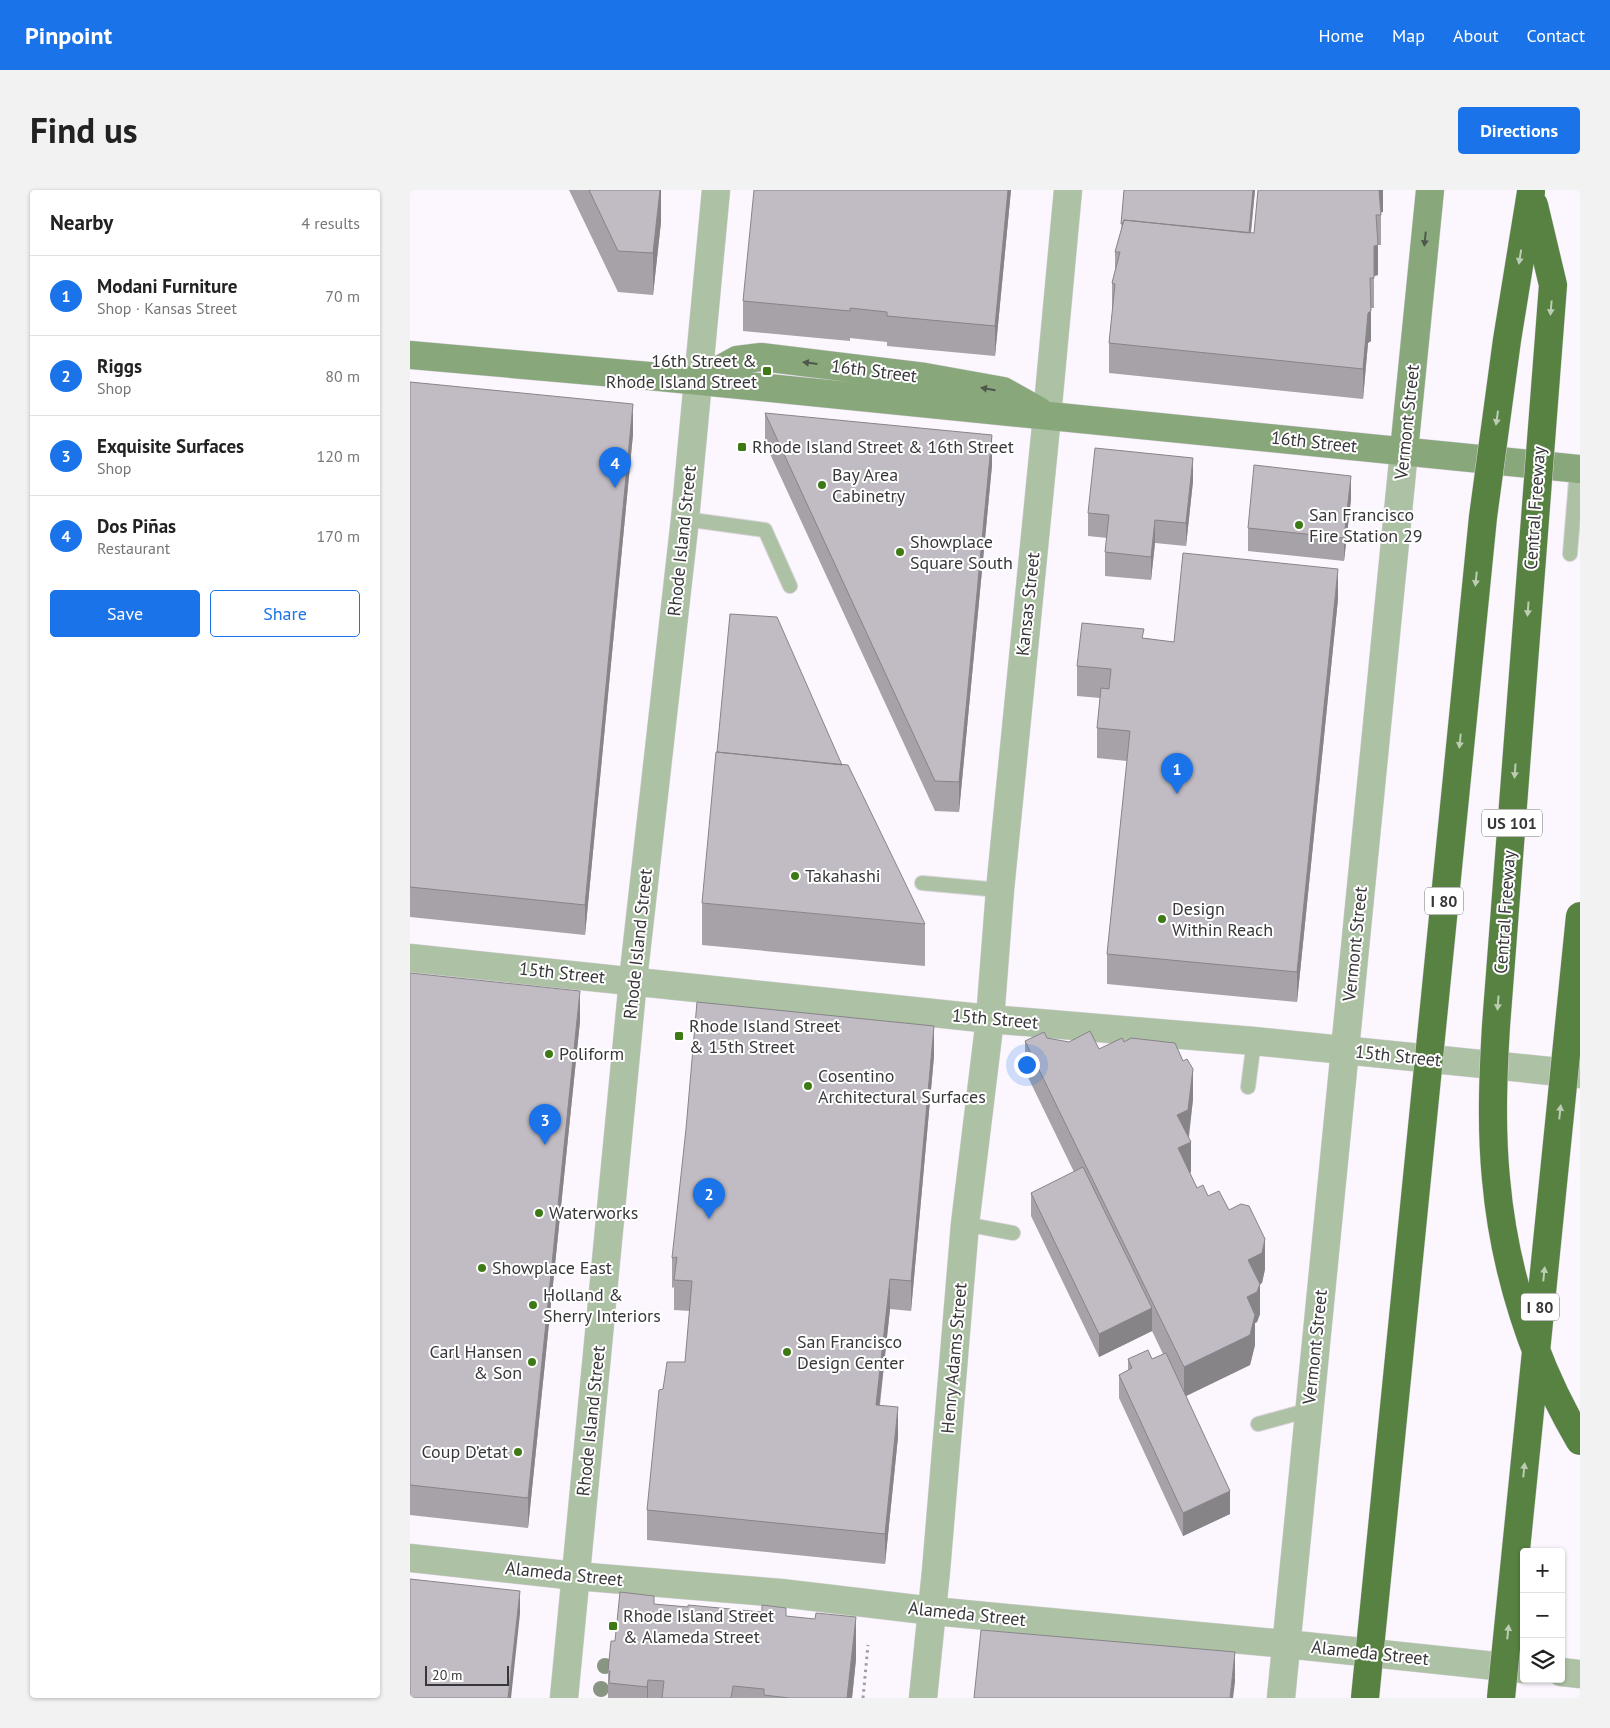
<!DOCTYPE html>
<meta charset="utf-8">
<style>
body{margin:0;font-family:"PT Sans",sans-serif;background:#f2f2f2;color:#222}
.controls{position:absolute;right:15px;bottom:15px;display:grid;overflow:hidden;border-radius:5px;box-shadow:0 1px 4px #0004}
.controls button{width:45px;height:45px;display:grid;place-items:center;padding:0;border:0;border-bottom:1px solid #e0e0e0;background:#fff;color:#222;font:25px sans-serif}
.scale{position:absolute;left:15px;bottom:12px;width:84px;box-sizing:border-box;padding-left:5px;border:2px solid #383639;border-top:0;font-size:14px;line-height:18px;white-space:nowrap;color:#383639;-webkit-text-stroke:4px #fff;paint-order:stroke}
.you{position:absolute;left:616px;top:874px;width:18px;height:18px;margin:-12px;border:4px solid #fff;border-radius:50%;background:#1a73e8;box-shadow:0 0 0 8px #1a73e833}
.badge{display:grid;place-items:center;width:32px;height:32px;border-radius:50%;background:#1a73e8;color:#fff;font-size:16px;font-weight:700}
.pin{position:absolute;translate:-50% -41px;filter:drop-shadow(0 1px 2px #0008)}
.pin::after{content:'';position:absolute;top:26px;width:18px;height:15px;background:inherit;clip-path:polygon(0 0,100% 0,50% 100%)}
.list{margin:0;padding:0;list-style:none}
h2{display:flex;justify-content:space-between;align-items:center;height:65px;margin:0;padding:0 20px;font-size:21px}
h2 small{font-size:16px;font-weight:400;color:#767676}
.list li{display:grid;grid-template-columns:32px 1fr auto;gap:15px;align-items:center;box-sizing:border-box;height:80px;padding:0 20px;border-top:1px solid #e0e0e0}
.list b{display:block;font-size:19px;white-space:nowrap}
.list p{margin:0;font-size:16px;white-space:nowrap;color:#767676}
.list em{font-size:16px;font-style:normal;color:#767676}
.actions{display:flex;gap:10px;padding:15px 20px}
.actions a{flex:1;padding:11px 0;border:1px solid #1a73e8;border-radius:5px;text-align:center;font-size:18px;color:#1a73e8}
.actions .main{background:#1a73e8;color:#fff}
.icon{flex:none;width:28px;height:28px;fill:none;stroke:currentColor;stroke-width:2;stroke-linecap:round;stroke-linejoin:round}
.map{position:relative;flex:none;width:1170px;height:1508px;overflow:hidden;border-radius:5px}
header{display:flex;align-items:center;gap:30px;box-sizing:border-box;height:70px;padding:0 25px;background:#1a73e8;color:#fff}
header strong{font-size:24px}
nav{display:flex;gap:28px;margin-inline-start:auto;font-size:18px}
.intro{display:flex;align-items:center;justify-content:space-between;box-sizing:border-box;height:120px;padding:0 30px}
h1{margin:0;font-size:35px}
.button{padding:12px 22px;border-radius:5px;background:#1a73e8;color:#fff;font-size:18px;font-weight:700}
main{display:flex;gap:30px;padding:0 30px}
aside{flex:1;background:#fff;border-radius:5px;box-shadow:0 1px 4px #0004}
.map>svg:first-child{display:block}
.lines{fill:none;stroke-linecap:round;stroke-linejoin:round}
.lane-casing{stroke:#d9d3db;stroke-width:16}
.street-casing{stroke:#d9d3db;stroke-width:29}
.secondary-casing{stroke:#d9d3db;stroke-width:29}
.path{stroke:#a19da3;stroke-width:3;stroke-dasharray:2.5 4;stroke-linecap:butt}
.lane{stroke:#adc2a4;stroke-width:14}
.street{stroke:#adc2a4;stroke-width:28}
.secondary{stroke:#88a77b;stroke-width:28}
.highway-bridge-casing{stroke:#d9d3db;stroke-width:29;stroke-linecap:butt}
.highway-bridge{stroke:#578242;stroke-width:28}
.tree{fill:#889582}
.wall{fill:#a6a2a8}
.shaded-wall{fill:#878488}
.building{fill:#c1bcc3;stroke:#878488}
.oneway{fill:#50584d}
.oneway2{fill:#bccdb3}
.poi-dot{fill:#3d7a16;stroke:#fff;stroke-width:2}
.labels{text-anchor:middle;stroke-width:4;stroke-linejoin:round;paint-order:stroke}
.shield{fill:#fff;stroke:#747274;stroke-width:1}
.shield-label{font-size:16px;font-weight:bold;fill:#383639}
.poi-label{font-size:18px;fill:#383639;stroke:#fff;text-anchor:start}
.street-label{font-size:18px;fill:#383639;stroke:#fff}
</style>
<header>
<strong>Pinpoint</strong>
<nav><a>Home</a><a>Map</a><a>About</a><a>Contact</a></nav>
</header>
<div class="intro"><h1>Find us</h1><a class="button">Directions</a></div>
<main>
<aside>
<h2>Nearby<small>4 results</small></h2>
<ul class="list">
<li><span class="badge">1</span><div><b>Modani Furniture</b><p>Shop · Kansas Street</p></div><em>70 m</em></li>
<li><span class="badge">2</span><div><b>Riggs</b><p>Shop</p></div><em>80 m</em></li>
<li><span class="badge">3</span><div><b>Exquisite Surfaces</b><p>Shop</p></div><em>120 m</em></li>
<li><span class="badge">4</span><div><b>Dos Piñas</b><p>Restaurant</p></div><em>170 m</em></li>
</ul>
<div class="actions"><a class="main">Save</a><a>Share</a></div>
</aside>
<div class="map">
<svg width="1170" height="1508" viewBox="0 0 1170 1508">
<rect width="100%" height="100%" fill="#fcf6fe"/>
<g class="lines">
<g class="lane-casing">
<path id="lane" d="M275 329 355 340 380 396
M1160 364 1167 279
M512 693 590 700
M838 897 844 851
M555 1034 603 1043
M848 1234 899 1220"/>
</g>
<g class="street-casing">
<path id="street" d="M0 768 580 829 844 851 1170 884
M0 1368 166 1386 371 1403 523 1421 876 1454 1114 1479
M1151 1482 1170 1484
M154 1508 223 790 275 329 306 0
M513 1508 526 1381 555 1034 580 829 590 700 637 226 658 0
M871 1508 994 261"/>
</g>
<g class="secondary-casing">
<path id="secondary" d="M0 165 239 186 1170 279
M289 191 327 170 351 167 515 187 593 201 629 221
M994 261 1020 0"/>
</g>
<path class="path" d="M453 1508 458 1455"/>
<use href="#lane" class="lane"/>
<use href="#street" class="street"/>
<use href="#secondary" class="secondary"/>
<g class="highway-bridge-casing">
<path id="highway-bridge" d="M1124 15 1143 95 1086 836C1083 887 1081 938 1086 989 1094 1080 1123 1172 1170 1251
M955 1508 1073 327 1097 150 1121 2
M1091 1508 1170 726"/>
</g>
<use href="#highway-bridge" class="highway-bridge"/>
</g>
<g class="tree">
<circle cx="195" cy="1476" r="8"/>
<circle cx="191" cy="1499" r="8"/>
</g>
<path class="wall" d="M159 0H251V32L243 105 208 102Z
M601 0 585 166 477 156V152L440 148V151L333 141V111Z
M714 0H845L841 43H844L973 0V22H971V55H968V85L964 86V118H961V151L958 153 953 209 699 183V153L702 123V93L705 80V62L711 40Z
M0 192 223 244 175 745 0 727Z
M355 223 582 275 549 622 525 621 355 253Z
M783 291 776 356 745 353 741 390 695 386V362L697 348 678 346V323Z
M941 309 934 371 838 361V338Z
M928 409 887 812 697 794V764L717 571 687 568V538L690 508 667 506V476L734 448 764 452Z
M292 713 515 734V776L292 755Z
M0 783 170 831 118 1338 0 1325Z
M637 848 689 859 714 852 783 909 779 948 781 982 780 983 787 998 819 1020 855 1079 852 1093 850 1094V1124L847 1132 845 1133V1155L840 1175 776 1206 820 1324 773 1346 709 1208V1185L718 1180V1169H742L753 1164 742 1141 689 1167 621 1026V1003L664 982 615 881V851Z
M524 866 501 1121 480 1119 470 1215 488 1247 475 1374 237 1350V1320L253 1199 275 1172 280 1121 264 1120V1097L262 1098V1068Z
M244 1414 376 1426 446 1469 442 1508H198V1481L205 1451Z"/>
<path class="shaded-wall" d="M250 0H251V32L243 105V63Z
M598 0H601L585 166V136Z
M843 0H845L838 69V45Z
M968 0H973V22L968 23Z
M968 55V85L964 86V56Z
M961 121V151L958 153 953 209V179L958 123Z
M223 214V244L175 745V715Z
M582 245V275L549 622V592Z
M783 268V291L776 356V333Z
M941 286V309L934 371V348Z
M745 330V353L741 390V367Z
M928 379V409L887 812V782Z
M170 801V831L118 1338V1308Z
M524 836V866L501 1121V1091Z
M783 879V909L778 950 767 925Z
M781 952V982L768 988V958Z
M855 1049V1079L852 1093 838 1100V1070Z
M480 1089V1119L466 1245V1215Z
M850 1094V1124L847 1132 845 1133V1155L840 1175 774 1207V1177L837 1107Z
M742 1118V1141L689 1167V1144Z
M488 1217V1247L475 1374V1344Z
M820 1301V1324L773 1346V1323Z
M110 1401V1424L101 1508H98Z
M446 1427V1469L442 1508H437Z
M825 1462V1492L823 1508H820Z
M238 1490V1508H237V1497Z"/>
<path class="building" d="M179 0H250L243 63 208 61Z
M344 0H598L585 136 477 126V122L440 118V121L333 111Z
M714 0H843L839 43 714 30 712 34H711Z
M848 0H969L971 25H966L968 55 964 56V88H960L961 121 958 123 953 179 699 153 705 94 702 93 710 62H705L714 30 844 43Z
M0 192 223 214 175 715 0 697Z
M355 223 582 245 549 592 525 591Z
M685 258 783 268 776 333 745 330 741 367 695 362 699 325 678 323Z
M844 275 941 286 934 348 838 338Z
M773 363 928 379 887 782 697 764 720 541 687 538 691 498 699 499 701 479 667 476 672 433 734 439 732 448 764 452Z
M320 424 367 427 432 575 307 562Z
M306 562 438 575 515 734 292 713Z
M0 783 170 801 118 1308 0 1295Z
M287 812 524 836 501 1091 480 1089 466 1215 488 1217 475 1344 237 1320 249 1200 253 1199 257 1172H275L282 1091 264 1090 267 1067 262 1068 276 939Z
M680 841 689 859 712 848 714 852 721 848 765 853 773 871 777 869 783 879 778 920 767 925 781 952 768 958 787 998 793 995 798 1006 809 1001 819 1020 831 1014 839 1016 855 1049 852 1063 838 1070 850 1094 847 1102 837 1107 845 1125 840 1145 774 1177 615 851 634 842 637 848 659 852Z
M673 977 742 1118 689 1144 621 1003Z
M738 1160 742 1169 756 1163 820 1301 773 1323 709 1185 722 1178 718 1169Z
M0 1389 110 1401 98 1508H0Z
M210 1402 244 1406V1414L278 1417V1415L352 1422V1415L376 1418V1426L405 1429 406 1423 446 1427 437 1508H379L354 1505V1499L323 1496 321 1508H252L254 1491 238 1490 237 1497 199 1493 200 1481H198L201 1451H205Z
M571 1440 825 1462 820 1508H564Z"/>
<defs><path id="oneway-solid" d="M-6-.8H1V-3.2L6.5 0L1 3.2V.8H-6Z" transform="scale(1.25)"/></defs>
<g class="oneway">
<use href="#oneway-solid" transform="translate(1015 49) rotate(96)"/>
<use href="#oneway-solid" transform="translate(400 173) rotate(-173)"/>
<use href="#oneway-solid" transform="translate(578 199) rotate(-170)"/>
</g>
<g class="oneway2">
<use href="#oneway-solid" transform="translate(1110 67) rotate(99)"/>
<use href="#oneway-solid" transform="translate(1141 118) rotate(95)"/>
<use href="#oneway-solid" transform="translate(1087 228) rotate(98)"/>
<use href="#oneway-solid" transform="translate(1066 389) rotate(96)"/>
<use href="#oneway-solid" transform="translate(1118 419) rotate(94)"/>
<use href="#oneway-solid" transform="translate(1050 551) rotate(96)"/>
<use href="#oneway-solid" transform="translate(1105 581) rotate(94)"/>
<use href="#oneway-solid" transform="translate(1088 813) rotate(94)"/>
<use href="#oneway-solid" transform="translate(1150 922) rotate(-84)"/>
<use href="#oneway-solid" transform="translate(1134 1084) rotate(-84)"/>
<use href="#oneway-solid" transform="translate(1114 1280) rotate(-84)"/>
<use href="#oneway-solid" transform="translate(1098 1442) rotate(-84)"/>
</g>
<g class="poi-dot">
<rect x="352" y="176" width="10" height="10" rx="2.5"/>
<rect x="327" y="252" width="10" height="10" rx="2.5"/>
<circle cx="412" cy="295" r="5"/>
<circle cx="889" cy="335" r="5"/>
<circle cx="490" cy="362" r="5"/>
<circle cx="385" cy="686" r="5"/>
<circle cx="752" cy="729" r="5"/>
<rect x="264" y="841" width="10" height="10" rx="2.5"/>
<circle cx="139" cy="864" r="5"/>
<circle cx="398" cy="896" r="5"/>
<circle cx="129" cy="1023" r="5"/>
<circle cx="72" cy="1078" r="5"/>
<circle cx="123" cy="1115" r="5"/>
<circle cx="377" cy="1162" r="5"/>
<circle cx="122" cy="1172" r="5"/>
<circle cx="108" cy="1262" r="5"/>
<rect x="198" y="1431" width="10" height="10" rx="2.5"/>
</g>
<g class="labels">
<g class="shield">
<rect x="1072" y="619.5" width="60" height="27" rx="4"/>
<rect x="1015" y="697.5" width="38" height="27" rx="4"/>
<rect x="1111" y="1103.5" width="38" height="27" rx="4"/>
</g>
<g class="shield-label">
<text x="1102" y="639">US 101</text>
<text x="1034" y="717">I 80</text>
<text x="1130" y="1123">I 80</text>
</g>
<g class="poi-label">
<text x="347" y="177" text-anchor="end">16th Street &amp;<tspan x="347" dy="21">Rhode Island Street</tspan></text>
<text x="342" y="263">Rhode Island Street &amp; 16th Street</text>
<text x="422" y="291">Bay Area<tspan x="422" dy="21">Cabinetry</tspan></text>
<text x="899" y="331">San Francisco<tspan x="899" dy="21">Fire Station 29</tspan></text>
<text x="500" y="358">Showplace<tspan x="500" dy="21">Square South</tspan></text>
<text x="395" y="692">Takahashi</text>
<text x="762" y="725">Design<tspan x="762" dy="21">Within Reach</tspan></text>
<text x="279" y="842">Rhode Island Street<tspan x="279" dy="21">&amp; 15th Street</tspan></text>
<text x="149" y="870">Poliform</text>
<text x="408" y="892">Cosentino<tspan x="408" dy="21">Architectural Surfaces</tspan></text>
<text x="139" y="1029">Waterworks</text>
<text x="82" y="1084">Showplace East</text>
<text x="133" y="1111">Holland &amp;<tspan x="133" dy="21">Sherry Interiors</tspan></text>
<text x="387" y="1158">San Francisco<tspan x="387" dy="21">Design Center</tspan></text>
<text x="112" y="1168" text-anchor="end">Carl Hansen<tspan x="112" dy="21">&amp; Son</tspan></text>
<text x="98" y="1268" text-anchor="end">Coup D’etat</text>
<text x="213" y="1432">Rhode Island Street<tspan x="213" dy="21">&amp; Alameda Street</tspan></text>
</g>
<g class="street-label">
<text transform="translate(464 181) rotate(7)" y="6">16th Street</text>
<text transform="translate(997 232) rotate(-84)" y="6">Vermont Street</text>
<text transform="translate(904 252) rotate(6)" y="6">16th Street</text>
<text transform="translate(1125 318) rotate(-86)" y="6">Central Freeway</text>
<text transform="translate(272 351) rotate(-84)" y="6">Rhode Island Street</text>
<text transform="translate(618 414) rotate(-84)" y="6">Kansas Street</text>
<text transform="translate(1095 722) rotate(-86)" y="6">Central Freeway</text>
<text transform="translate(228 754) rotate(-84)" y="6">Rhode Island Street</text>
<text transform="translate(945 754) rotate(-84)" y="6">Vermont Street</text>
<text transform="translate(152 783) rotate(6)" y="6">15th Street</text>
<text transform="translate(585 829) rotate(5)" y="6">15th Street</text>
<text transform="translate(988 866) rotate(6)" y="6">15th Street</text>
<text transform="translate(905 1157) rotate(-84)" y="6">Vermont Street</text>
<text transform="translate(544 1168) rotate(-85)" y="6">Henry Adams Street</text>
<text transform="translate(181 1231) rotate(-84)" y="6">Rhode Island Street</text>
<text transform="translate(154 1384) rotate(6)" y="6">Alameda Street</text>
<text transform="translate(557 1424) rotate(6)" y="6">Alameda Street</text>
<text transform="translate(960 1463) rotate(6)" y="6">Alameda Street</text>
</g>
</g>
</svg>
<div class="controls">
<button>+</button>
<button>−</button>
<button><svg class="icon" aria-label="layers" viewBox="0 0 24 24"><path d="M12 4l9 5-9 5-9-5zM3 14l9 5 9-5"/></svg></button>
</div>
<div class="scale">20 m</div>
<div class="you"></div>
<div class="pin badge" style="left:767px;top:604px">1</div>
<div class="pin badge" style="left:299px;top:1029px">2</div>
<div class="pin badge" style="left:135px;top:955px">3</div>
<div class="pin badge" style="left:205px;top:298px">4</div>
</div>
</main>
